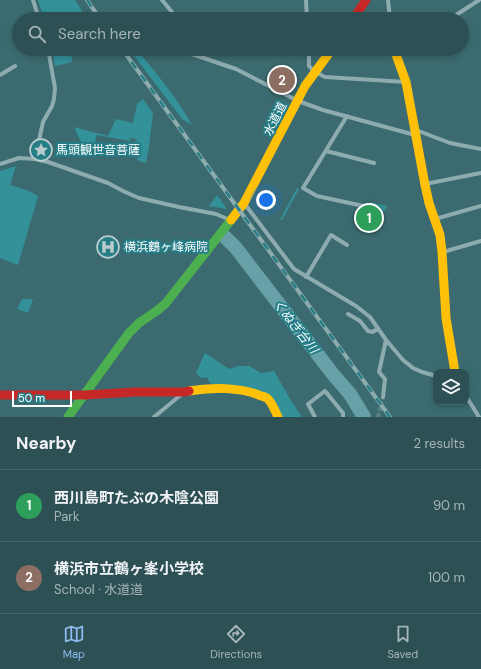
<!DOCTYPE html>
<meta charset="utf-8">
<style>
body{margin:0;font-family:"DM Sans","Noto Sans JP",sans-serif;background:#385a5e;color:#f1f3f6}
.controls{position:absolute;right:12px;bottom:12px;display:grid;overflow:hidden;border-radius:8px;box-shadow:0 2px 6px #0003}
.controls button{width:36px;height:36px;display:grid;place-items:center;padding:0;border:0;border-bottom:1px solid #48676b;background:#2c5054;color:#f1f3f6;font:20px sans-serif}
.scale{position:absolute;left:12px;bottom:10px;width:60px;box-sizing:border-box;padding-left:4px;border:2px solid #fff;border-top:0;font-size:11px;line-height:14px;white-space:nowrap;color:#fff;-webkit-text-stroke:3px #257d86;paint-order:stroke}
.you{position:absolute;left:266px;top:200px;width:14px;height:14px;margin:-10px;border:3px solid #fff;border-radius:50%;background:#1a73e8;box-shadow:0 0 0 6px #1a73e833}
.badge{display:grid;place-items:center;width:26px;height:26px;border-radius:50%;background:#90b9f0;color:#fff;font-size:13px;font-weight:700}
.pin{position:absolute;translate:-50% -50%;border:2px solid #fff;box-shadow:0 1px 4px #0006}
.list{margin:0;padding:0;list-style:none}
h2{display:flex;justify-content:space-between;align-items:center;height:52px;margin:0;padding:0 16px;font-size:17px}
h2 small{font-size:13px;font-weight:400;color:#a6b5b8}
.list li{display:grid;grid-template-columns:26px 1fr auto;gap:12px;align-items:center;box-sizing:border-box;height:72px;padding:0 16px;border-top:1px solid #48676b}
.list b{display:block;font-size:15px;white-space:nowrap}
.list p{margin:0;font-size:13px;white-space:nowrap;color:#a6b5b8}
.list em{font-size:13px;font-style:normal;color:#a6b5b8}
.icon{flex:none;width:22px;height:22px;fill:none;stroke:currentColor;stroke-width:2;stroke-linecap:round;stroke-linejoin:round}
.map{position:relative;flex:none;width:481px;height:417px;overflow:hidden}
.search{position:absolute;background:#2c5054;box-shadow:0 2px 6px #0003;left:12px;right:12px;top:12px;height:44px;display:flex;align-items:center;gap:10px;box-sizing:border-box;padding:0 14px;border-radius:22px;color:#a6b5b8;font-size:15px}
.sheet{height:196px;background:#2c5054}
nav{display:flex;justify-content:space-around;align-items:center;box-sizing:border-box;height:56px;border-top:1px solid #48676b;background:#2c5054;font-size:11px;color:#a6b5b8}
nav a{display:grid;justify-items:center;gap:2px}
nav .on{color:#90b9f0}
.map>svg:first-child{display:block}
.green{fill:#33919a}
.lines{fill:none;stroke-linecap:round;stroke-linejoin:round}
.river{stroke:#67a0a6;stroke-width:14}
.street-tunnel{stroke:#588185;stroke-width:4;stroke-dasharray:4 2;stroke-linecap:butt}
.street{stroke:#8eacaf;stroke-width:4}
.fast{stroke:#4caf50;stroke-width:9}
.slow{stroke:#ffc107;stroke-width:9}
.jam{stroke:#c62828;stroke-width:9}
.rail-casing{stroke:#8eacae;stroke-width:4}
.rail{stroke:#257d86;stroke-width:2.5;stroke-dasharray:8;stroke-linecap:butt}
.labels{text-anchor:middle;stroke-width:4;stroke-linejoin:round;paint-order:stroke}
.street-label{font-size:12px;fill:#fff;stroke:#257d86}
.poi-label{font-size:12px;fill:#fff;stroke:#257d86;text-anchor:start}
.water-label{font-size:13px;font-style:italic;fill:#eefafb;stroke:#257d86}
</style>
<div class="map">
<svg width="481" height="417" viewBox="0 0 481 417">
<rect width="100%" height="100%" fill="#3b6b70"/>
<path class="green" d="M38 0H75L87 19H44Z
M52 49H71L72 62 55 66Z
M129 49H136C156 73 177 97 192 125L182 119Z
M143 99 153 113 149 147 146 163 137 160 140 151 135 150 137 139 130 138V141L97 135 94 145 81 142 74 127 108 136 116 119 133 123 137 104Z
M16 166 10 185 29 191 38 196 18 265 0 258V171Z
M297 188 299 189 282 220H280Z
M217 195 227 209 209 206Z
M370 202 387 206 384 212 382 213 372 227 359 223 362 211 366 212Z
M22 299H33L28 313 17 309Z
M205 353 229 369 238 366H249L261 373 274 371 290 399 302 417H281L272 400 210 383 207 377 201 378 196 373Z"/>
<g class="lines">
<path class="river" d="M225 237 236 248 332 373 350 394 364 417"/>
<path class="street-tunnel" d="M378 417 383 397"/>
<path class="street" d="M33 0 39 19
M162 0 172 12 174 19
M306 0 307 19
M388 0 390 19
M450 19 479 0
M185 49 186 52 236 69 298 101 323 110 415 135
M309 49V66L315 72 325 77 406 82
M395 54 404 49
M0 75 15 66
M347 116 303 188 317 196 368 207
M416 130 450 143 481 149
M326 151 374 163
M35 159 43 122 52 106 54 99 55 88 48 49
M0 164 19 158 35 159 48 162 108 183 123 191 139 198 179 207 216 214 230 220
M425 184 481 173
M244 203 294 269 356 306 370 317 386 340 403 360 413 368 422 372 436 376
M435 219 481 206
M443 252 481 241
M306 277 331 235 347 245
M348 314 360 321 368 331 373 332 378 328
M466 396 479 417
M383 397 385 379 379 372 386 340
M154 417 182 394
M315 417 308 404 325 391 343 413V417"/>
<path class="fast" d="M68 417 129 333 139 323 158 310 166 303 231 220"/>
<path class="slow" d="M394 49 406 82 425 185 429 203 440 235 442 252 446 318 455 372
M231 220 244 203 305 86 332 49
M189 391C210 387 242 387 261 396 263 396 265 397 267 398 272 402 275 411 278 417"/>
<path class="jam" d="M353 19 366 0
M0 395H85L135 392H184L189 391"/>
<g class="rail-casing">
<path id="rail" d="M87 0 100 19
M122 49 390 417"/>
</g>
<use href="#rail" class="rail"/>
</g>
<defs>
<g id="sight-ring" transform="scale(1.15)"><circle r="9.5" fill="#257d86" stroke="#bacbcd" stroke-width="1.5"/><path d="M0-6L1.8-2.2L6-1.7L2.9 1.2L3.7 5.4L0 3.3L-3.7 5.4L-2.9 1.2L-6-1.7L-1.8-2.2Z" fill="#bacbcd"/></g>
<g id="hospital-ring" transform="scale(1.15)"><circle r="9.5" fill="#257d86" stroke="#bacbcd" stroke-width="1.5"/><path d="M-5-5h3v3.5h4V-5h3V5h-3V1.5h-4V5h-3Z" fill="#bacbcd"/></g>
</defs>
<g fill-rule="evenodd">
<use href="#sight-ring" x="41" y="150"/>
<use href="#hospital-ring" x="108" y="247"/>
</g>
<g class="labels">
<g class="street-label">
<text transform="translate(275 119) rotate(-63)" y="4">水道道</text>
</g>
<g class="poi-label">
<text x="56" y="154">馬頭観世音菩薩</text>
<text x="124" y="251">横浜鶴ヶ峰病院</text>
</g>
<g class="water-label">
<text transform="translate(296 326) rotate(52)" y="5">くぬぎ台川</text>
</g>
</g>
</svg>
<div class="controls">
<button><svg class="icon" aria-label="layers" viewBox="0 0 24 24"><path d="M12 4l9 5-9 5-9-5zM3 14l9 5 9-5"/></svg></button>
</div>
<div class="scale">50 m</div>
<div class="you"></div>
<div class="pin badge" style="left:369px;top:218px;background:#2e9e5b">1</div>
<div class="pin badge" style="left:282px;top:80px;background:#8d6e63">2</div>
<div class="search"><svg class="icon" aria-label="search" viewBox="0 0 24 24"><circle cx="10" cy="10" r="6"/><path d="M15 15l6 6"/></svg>Search here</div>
</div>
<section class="sheet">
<h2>Nearby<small>2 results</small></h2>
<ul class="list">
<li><span class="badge" style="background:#2e9e5b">1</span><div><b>西川島町たぶの木陰公園</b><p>Park</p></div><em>90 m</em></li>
<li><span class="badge" style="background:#8d6e63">2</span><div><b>横浜市立鶴ヶ峯小学校</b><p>School · 水道道</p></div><em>100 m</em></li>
</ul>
</section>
<nav>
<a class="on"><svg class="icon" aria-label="map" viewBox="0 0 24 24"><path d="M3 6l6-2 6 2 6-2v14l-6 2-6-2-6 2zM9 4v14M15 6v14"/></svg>Map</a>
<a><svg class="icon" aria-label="directions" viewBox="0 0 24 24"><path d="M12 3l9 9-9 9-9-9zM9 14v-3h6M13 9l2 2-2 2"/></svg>Directions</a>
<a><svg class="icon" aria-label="saved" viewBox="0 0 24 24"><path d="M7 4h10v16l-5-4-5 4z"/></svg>Saved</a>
</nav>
